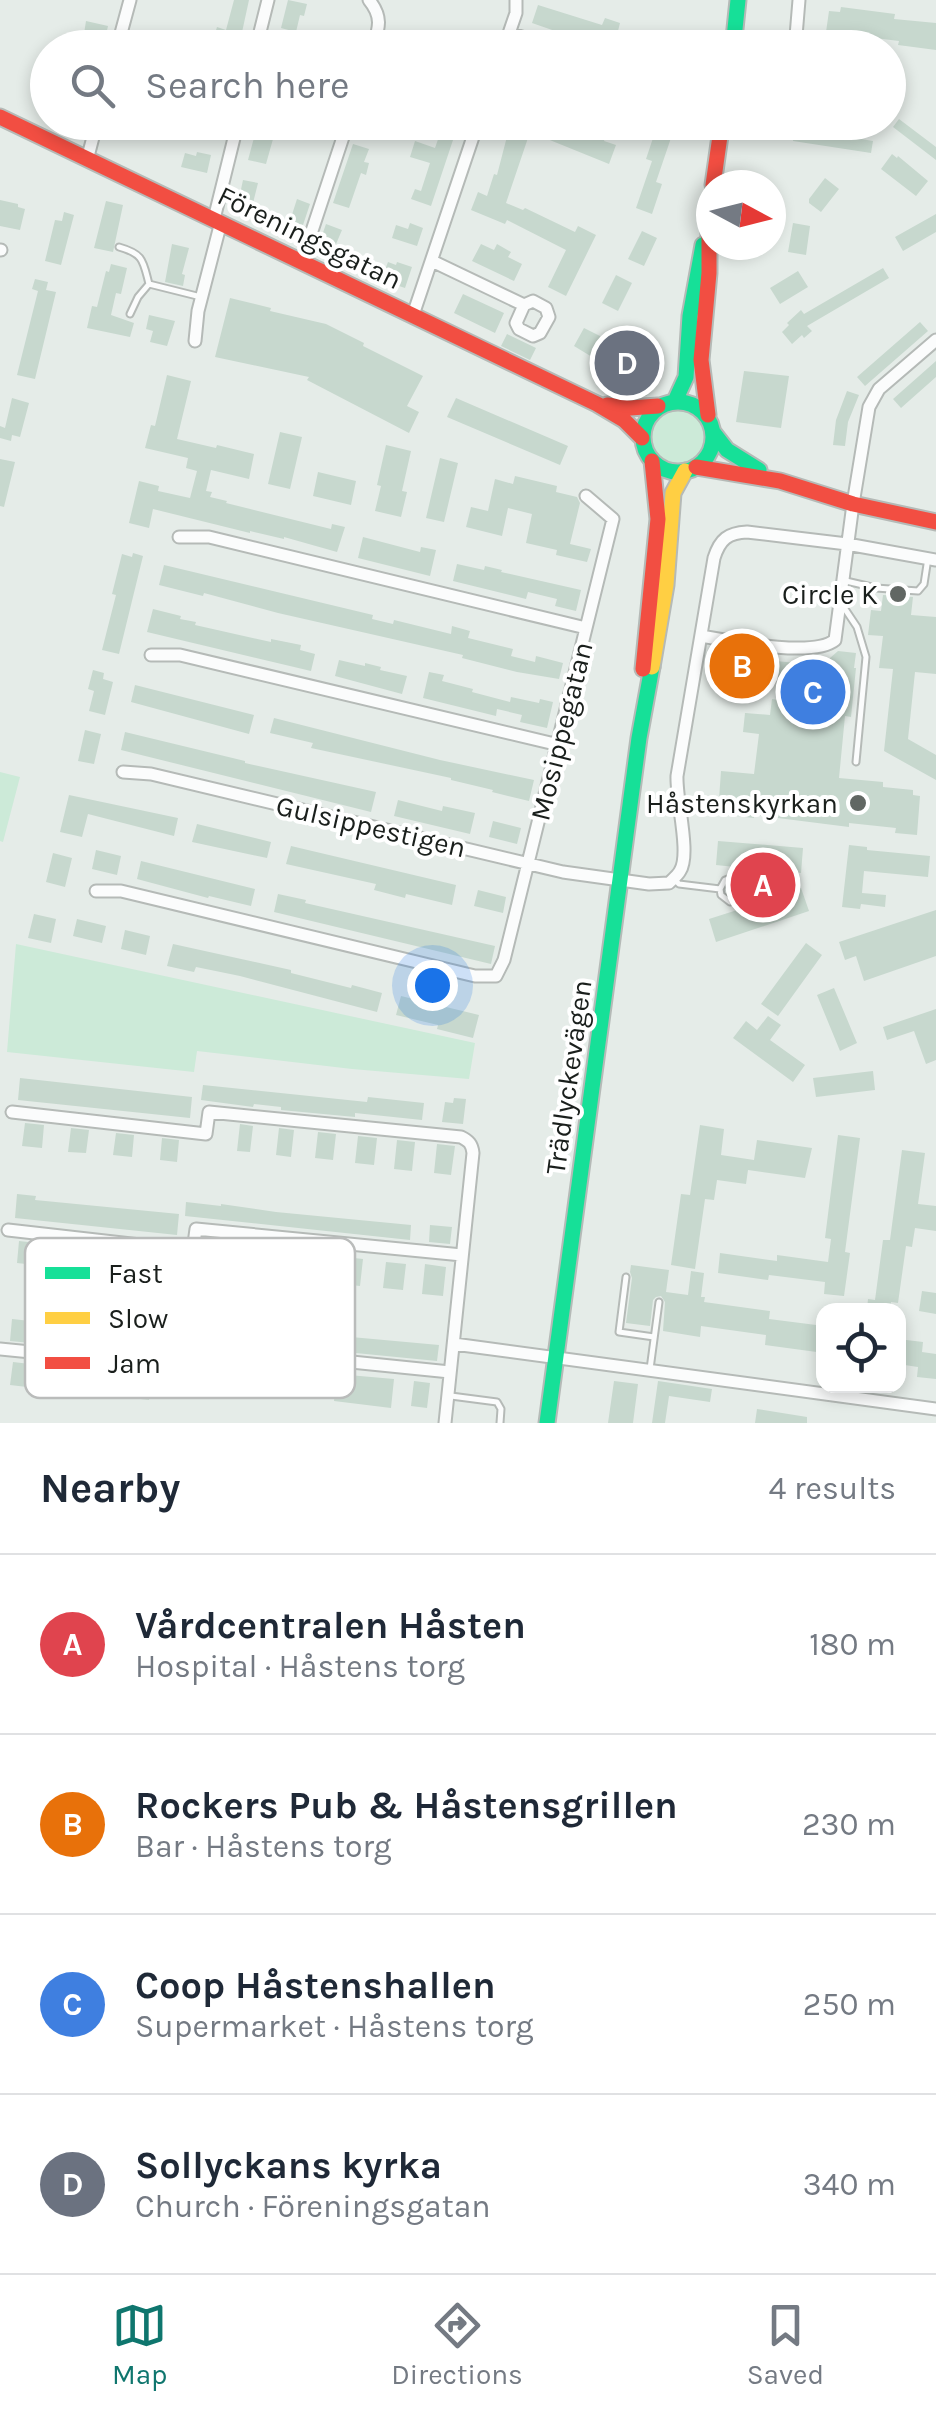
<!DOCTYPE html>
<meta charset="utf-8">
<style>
body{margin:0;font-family:Karla,sans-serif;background:#f6f6f7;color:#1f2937}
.controls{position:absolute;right:30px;bottom:30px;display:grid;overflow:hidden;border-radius:20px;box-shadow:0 5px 15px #0003}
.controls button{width:90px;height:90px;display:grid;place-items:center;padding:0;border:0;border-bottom:2px solid #e0e1e3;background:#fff;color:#1f2937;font:50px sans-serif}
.compass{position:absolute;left:696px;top:170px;width:90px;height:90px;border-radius:50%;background:#fff;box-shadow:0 5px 15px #0003;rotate:97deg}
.you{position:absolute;left:432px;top:985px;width:35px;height:35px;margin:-25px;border:8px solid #fff;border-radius:50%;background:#1a73e8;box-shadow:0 0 0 15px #1a73e833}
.badge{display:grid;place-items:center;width:65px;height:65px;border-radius:50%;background:#0f766e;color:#fff;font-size:32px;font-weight:700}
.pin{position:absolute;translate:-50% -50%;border:5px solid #fff;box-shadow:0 2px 10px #0006}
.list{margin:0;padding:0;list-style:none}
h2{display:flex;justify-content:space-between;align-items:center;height:130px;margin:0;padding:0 40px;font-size:42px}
h2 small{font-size:32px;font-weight:400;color:#747a83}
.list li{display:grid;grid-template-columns:65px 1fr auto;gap:30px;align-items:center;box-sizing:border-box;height:180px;padding:0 40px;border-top:2px solid #e0e1e3}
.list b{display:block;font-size:38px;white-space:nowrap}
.list p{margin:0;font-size:32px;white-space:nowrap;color:#747a83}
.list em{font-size:32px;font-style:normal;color:#747a83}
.icon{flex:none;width:55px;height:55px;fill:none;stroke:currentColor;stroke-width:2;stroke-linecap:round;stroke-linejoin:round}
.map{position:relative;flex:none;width:936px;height:1423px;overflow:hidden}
.search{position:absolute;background:#fff;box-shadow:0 5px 15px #0003;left:30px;right:30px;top:30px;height:110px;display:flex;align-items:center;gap:25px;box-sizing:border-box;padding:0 35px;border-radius:55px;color:#747a83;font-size:38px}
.sheet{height:850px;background:#fff}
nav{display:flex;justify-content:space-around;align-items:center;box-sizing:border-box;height:140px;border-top:2px solid #e0e1e3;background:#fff;font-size:28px;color:#747a83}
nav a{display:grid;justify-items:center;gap:5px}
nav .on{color:#0f766e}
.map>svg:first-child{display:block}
.green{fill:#ccead8}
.building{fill:#c7d8ce}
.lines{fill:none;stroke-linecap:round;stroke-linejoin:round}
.lane-casing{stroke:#b5bab7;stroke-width:9}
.street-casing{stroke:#b5bab7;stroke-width:15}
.fast-casing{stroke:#b5bab7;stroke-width:19}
.slow-casing{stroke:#b5bab7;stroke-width:19}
.jam-casing{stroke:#b5bab7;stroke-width:19}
.lane{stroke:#fbfcfc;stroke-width:5}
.street{stroke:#fbfcfc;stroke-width:11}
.fast{stroke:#16e098;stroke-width:15}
.slow{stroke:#ffcf43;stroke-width:15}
.jam{stroke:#f24e42;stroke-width:15}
.poi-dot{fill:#616763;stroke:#fff;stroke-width:4}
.labels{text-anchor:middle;stroke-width:8;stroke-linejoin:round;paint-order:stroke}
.street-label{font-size:28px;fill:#1a1f1c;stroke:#fff}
.poi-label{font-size:28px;fill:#1a1f1c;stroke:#fff;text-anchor:end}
.key{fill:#fff;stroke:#babcbb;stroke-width:2.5}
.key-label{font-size:28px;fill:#1a1f1c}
</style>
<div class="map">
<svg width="936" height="1423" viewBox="0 0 936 1423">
<rect width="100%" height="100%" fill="#e5ece8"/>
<path class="green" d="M651 437a28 28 0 1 1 56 0a28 28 0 1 1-56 0Z
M0 772 20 777 3 842 0 841Z
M16 944 475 1043 469 1079 352 1069 197 1051 194 1072 7 1052Z"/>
<path class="building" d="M234 0H249L239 46 213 40 217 27 226 30Z
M288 0 307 4 304 16 300 15 296 32 281 28Z
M538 5 602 25 605 18 620 23 618 31 633 36 629 48H604L532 23Z
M841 7 895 14 894 19 936 23V50L898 45 899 41 826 32 829 11 840 12Z
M86 21 108 26 104 44 83 40Z
M899 119 936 147V160L893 127Z
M444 122H459L431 206 411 199 415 189 421 191 430 163 410 157 415 141 435 148Z
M506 122H610L604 141 616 145 609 164 530 132 506 203 523 210 525 208 575 232 578 226 596 235 566 296 548 287 566 250 507 220 505 224 471 210 478 192 487 196 494 174 497 175 510 125Z
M795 128 873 141 871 153 793 141Z
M656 129 672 135 656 182 662 184 652 214 636 208 652 161 646 159Z
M255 134 273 139 266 164 248 160Z
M353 144 369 149 364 162 369 163 366 175 361 173 349 208 333 203Z
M197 152 211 155 207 173 181 167 185 153 196 156Z
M892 154 897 158 898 156 928 181 916 196 881 169Z
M825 178 839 189 821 212 809 203V199Z
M243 180 258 183 251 211 237 208Z
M297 199 310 204 301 231 288 227Z
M0 200 18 204V207L25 209 20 230 0 226Z
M106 201 123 205 113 252 94 248Z
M64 212 74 215 61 265 45 261 55 220 62 221Z
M936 214V232L903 251 895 237Z
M410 223 423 228 417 246 392 238 396 225 408 229Z
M793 223 810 226 806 255 788 252Z
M326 224 342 230 336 244 342 246 337 259 323 254 325 247 319 244Z
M642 231 657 238 644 266 628 259Z
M172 244 189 248 182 274 185 275 183 286 165 282Z
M481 244 494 250 497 244 511 252 508 257 522 264 514 281 472 261Z
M388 262 396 265 397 262 412 267 405 288 390 283 391 278 383 275Z
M111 264 127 268 121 294 116 293 111 315 134 323 130 337 87 328 92 306 97 307 106 271 109 272Z
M883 268 889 278 807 326 812 331 804 338 802 335 792 344 782 332 789 325 787 323 801 310 804 314Z
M798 271 808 287 780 304 770 288Z
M616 275 632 283 618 311 602 303Z
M35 279 48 282 46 290 56 292 35 379 17 375 38 291 32 289Z
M463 294 504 313 495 333 454 313Z
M230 298 271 308 270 311 326 324 364 343 363 346 423 376 407 406 419 412 409 433 307 380 309 377 215 357Z
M149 315 175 321 167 346 150 342 153 331 146 329Z
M920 322 928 331 865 386 857 377Z
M584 328 646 359 644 373 651 382 650 393 646 396 630 397 622 387 611 385 613 365 598 358 597 360 574 346Z
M507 334 536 348 530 360 501 346Z
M936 361V377L901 408 893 399Z
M744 371 789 376 781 428 736 422Z
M167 375 191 381 177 439 216 448 217 445 254 454 249 479 211 470 206 491 212 492 210 497 227 501 226 503 331 529 332 524 345 527 337 552 284 537V539L250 531V533L153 509 149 528 129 523 139 481 159 486 158 491 190 498 197 471 186 468 188 458 145 448 151 425 155 426Z
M847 391 859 395 848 422 845 446 833 445 836 420Z
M12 398 29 403 20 437 12 435 11 441 0 438V426L5 428Z
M456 398 568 446 560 465 447 417Z
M280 432 302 437 290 489 268 484Z
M386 445 411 451 402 491 407 492 401 517 375 511 381 486 377 485Z
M440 458 458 463 444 522 426 518Z
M0 459 15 462 4 507 0 506Z
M318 472 356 481 351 505 313 496Z
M515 476 557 486 556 492 577 497 580 503 570 544 591 549 587 562 556 555 557 550 526 543 532 514 508 508 502 536 466 527 471 507 488 511 495 479 513 484Z
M363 537 420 552 421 547 436 550 430 576 358 558Z
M133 553 143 556 119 654 102 650 116 595 112 594 122 554 132 557Z
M457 564 484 570 485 566 502 570 501 572 581 590 576 611 555 606 557 599 528 592 526 599 453 581Z
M164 565 373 615 372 619 393 624 394 620 451 634 452 626 470 631 468 638 513 649 511 656 535 662 536 656 563 663 559 679 517 672 462 658 463 655 278 613 204 593 203 596 159 585Z
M883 595 913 597 911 615 936 617V674L915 672 908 739 936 755V780L884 751 893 669 879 668 883 636 868 635 871 610 881 611Z
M153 609 181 616 180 619 196 622 195 625 271 642V639L301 645 300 650 315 654 311 671 147 632Z
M838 651 856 653 854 668H856L851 717 845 716 839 778 883 782V787L913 790V795L920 796 917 835 895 833 896 828 849 823V827L754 815V818L698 812 700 797 719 799 721 771 754 774 759 734 743 732 745 713 770 715 772 699 778 700 780 678 729 670 731 657 829 666 830 658Z
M339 660 365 666V663L381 667 380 670 407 676 402 694 335 676Z
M93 670 104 673 103 679 113 682 105 715 89 711 94 691 88 689Z
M429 672 444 675 442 681 473 689 472 692 510 702 511 697 539 703 540 699 553 702 547 728 520 722 522 715 497 709 496 716 423 698Z
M135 685 254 715 249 734 131 702Z
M274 718 440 760 534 780 529 801 492 792 493 790 451 780V778L311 748 313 743 270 733Z
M85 730 101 734 94 764 78 761Z
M125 732 245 761V763L376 792 371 812 121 750Z
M69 795 178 818 174 836 88 814 82 837 60 832Z
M398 800 442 811 443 806 475 813 470 834 394 816Z
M493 821 521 828 517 844 489 837Z
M197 824 271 842 267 858 192 842Z
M718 841 803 848 801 873 780 871 778 896 801 888 809 911 716 942 709 919 756 904 752 896 754 869 716 865Z
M849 845 867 847V850L930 856 928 877 864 871 862 893 886 895 885 907 861 904 860 909 842 907Z
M291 846 456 885 452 905 406 894 405 898 374 890 376 884 286 864Z
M96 850 121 856 117 875 92 869Z
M53 853 72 858 65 887 46 882Z
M141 861 255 889 251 906 209 896 208 898 137 879Z
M478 890 506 897 503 913 474 906Z
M278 894 306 900 305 903 495 946 491 964 274 912Z
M936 910V956L864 981 856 956 845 960 839 942Z
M34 914 56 919 51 943 28 938Z
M77 919 106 926 102 943 73 936Z
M125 930 150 936 146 955 121 949Z
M806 943 822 955 778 1016 761 1004Z
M173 944 291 970V973L351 988 352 985 382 993 377 1012 240 976 196 967 194 972 167 966Z
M834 988 857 1043 840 1051 817 995Z
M401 996 479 1015 473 1038 437 1029 438 1025 396 1015Z
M936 1009V1060L926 1064 914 1031 887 1040 883 1027Z
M768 1016 781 1025 770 1040 805 1065 793 1082 733 1038 746 1021 757 1030Z
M873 1071 875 1090 816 1097 813 1078Z
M20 1078 192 1097 190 1118 18 1100Z
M203 1085 367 1102 368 1097 424 1103 422 1120 355 1113V1117L281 1110V1107L254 1104 253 1107 201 1100Z
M454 1098 466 1099 463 1124 442 1122 445 1102 453 1103Z
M25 1123 44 1125 42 1148 22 1146Z
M240 1124 253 1126 250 1152 237 1151Z
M700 1125 724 1129 721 1155 754 1160 757 1140 812 1148 805 1178 748 1170 746 1184 717 1180 714 1200 705 1199 695 1269 671 1265 681 1194 690 1195Z
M71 1128 89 1130 86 1153 68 1152Z
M279 1128 294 1130 291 1157 276 1155Z
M318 1132 336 1134 333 1160 315 1158Z
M116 1133 134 1135 132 1157 113 1155Z
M838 1135 860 1138 845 1252 850 1253 844 1296 824 1294 825 1282 769 1275 768 1280 718 1273 720 1253 777 1261V1255L828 1262 831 1239 825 1238Z
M358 1136 377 1138 374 1165 355 1163Z
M162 1138 179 1140 177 1162 160 1160Z
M397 1140 415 1142 412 1171 394 1169Z
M437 1144 455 1146 451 1175 434 1173Z
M902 1150 925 1153 918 1204 936 1206V1231L915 1228 912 1247 906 1246 898 1303 891 1302 890 1310 867 1309 868 1299 875 1300 883 1240H890Z
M17 1194 36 1196 35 1200 179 1214 177 1235 15 1218Z
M186 1202 221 1206V1204L276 1212 411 1225 410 1240 185 1216Z
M430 1225 452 1227 450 1244 429 1242Z
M19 1241 37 1243 35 1265 17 1263Z
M345 1257 363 1259 360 1286 342 1284Z
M386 1262 406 1264 403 1290 383 1288Z
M425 1264 446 1267 443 1296 422 1294Z
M631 1265 669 1270 666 1292 688 1295 691 1271 704 1273 701 1297H705L704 1302 770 1311 769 1319 824 1326V1353L765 1345 766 1335 701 1326 700 1337 663 1331 665 1302 661 1296 656 1297 653 1300 650 1326 626 1323 632 1278 630 1272Z
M922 1291 936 1293V1314L919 1311Z
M176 1316 196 1318V1321L274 1330 439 1345 437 1361 204 1338 174 1333Z
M12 1319 169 1336 167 1356 10 1341Z
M898 1339 923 1342 922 1352 936 1354V1379L917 1377 918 1367 898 1364Z
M13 1362 30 1364 27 1387 10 1385Z
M135 1373 152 1375 149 1400 132 1398Z
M337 1374 394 1379 391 1408 334 1401Z
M414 1381 430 1383 427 1408 411 1406Z
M614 1381 638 1384 633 1423H608Z
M658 1381 712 1389 710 1402 669 1396 665 1423H652Z
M757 1409 807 1417V1423H755Z"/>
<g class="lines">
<g class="lane-casing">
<path id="lane" d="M119 247C144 254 143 261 149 284L201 297
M130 314 138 297 149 284
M846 581 876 588 918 591 924 584 928 558
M843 606 857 627 866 657 856 762
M676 881 679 884 720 889 721 895 730 902 740 899 744 891 743 881 734 877 725 880 720 889
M626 1277 619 1332 654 1337
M650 1369 659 1302
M451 1396 497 1402 501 1409 500 1423"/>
</g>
<g class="street-casing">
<path id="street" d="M369 0C383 17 379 28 373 48
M509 33 555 48
M796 36 799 0
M117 48 130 0
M256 48 268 0
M504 48 516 13V0
M87 160 97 122
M214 219 238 122
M0 250H1
M302 261 348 122
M432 261 524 305 533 301 546 308 549 317 540 333 533 336 519 329 516 323 524 305
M413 315 478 122
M195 341 198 311 221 222
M179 537H209L586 628
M701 636C730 641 814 658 835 640L853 504 869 407 879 389 936 340
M151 655H180L559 745
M123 772 151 774 563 872 649 884 669 883C672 880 678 875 680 871 691 854 676 801 677 776L714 558C720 539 728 533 747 532L847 544 936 560
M96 891H121L475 976H496L504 960 613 519 586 496
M12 1112 206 1134 209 1112 461 1137C469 1141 472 1144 473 1153L445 1423
M8 1230 193 1251 196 1229 462 1255
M454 1344 936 1409
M0 1349 182 1367 184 1345 450 1372"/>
</g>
<g class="fast-casing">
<path id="fast" d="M733 48 738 0
M675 401 686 377 690 316 703 245
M643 437a35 35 0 1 1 70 0a35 35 0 1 1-70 0Z
M713 432 727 450 759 470
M547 1423 639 738 652 667"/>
</g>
<g class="slow-casing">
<path id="slow" d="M652 667 666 585 673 493 685 471"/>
</g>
<g class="jam-casing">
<path id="jam" d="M0 117 597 404 624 420 642 438
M713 185 722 122
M607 405 630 408 658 406
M708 415 701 360 709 273V216
M696 467 780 481 853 504 936 522
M643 669 658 519 652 461"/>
</g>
<use href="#lane" class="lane"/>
<use href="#street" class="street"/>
<use href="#fast" class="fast"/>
<use href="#slow" class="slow"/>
<use href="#jam" class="jam"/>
</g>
<g class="poi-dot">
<circle cx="898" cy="594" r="10"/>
<circle cx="858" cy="803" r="10"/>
</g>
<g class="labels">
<g class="street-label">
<text transform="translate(310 237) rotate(26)" y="10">Föreningsgatan</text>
<text transform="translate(561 731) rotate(-76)" y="10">Mosippegatan</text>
<text transform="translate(371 826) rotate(13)" y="10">Gulsippestigen</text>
<text transform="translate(568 1077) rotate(-82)" y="10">Trädlyckevägen</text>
</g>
<g class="poi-label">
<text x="878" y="604">Circle K</text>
<text x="838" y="813">Håstenskyrkan</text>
</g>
</g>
<rect x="25" y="1238" width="330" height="160" rx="15" class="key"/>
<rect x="45" y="1267" width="45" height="12" fill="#16e098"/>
<rect x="45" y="1312" width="45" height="12" fill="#ffcf43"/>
<rect x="45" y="1357" width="45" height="12" fill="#f24e42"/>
<g class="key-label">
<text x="108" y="1283">Fast</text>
<text x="108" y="1328">Slow</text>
<text x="108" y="1373">Jam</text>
</g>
</svg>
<div class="controls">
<button><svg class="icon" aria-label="locate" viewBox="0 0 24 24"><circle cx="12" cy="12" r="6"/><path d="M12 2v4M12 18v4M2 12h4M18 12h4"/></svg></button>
</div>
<svg class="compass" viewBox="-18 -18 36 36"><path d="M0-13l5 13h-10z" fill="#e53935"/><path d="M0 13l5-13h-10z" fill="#747a83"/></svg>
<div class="you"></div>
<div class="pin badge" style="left:763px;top:885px;background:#e0444e">A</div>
<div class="pin badge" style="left:742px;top:666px;background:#e8710a">B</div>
<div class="pin badge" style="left:813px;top:692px;background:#3f7fe0">C</div>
<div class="pin badge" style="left:627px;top:363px;background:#6b7280">D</div>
<div class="search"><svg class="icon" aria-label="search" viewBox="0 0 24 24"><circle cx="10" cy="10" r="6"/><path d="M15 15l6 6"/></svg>Search here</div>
</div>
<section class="sheet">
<h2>Nearby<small>4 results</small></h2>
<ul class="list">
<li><span class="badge" style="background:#e0444e">A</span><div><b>Vårdcentralen Håsten</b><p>Hospital · Håstens torg</p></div><em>180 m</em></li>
<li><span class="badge" style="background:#e8710a">B</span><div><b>Rockers Pub &amp; Håstensgrillen</b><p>Bar · Håstens torg</p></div><em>230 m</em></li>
<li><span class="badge" style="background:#3f7fe0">C</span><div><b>Coop Håstenshallen</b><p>Supermarket · Håstens torg</p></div><em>250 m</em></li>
<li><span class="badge" style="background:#6b7280">D</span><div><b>Sollyckans kyrka</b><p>Church · Föreningsgatan</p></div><em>340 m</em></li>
</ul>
</section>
<nav>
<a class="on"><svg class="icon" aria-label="map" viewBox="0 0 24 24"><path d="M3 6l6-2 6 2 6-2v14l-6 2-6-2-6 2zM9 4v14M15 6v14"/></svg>Map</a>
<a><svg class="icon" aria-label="directions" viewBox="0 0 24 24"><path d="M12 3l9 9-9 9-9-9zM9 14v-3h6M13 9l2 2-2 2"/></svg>Directions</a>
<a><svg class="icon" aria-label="saved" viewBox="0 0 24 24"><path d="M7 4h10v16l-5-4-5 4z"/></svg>Saved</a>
</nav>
